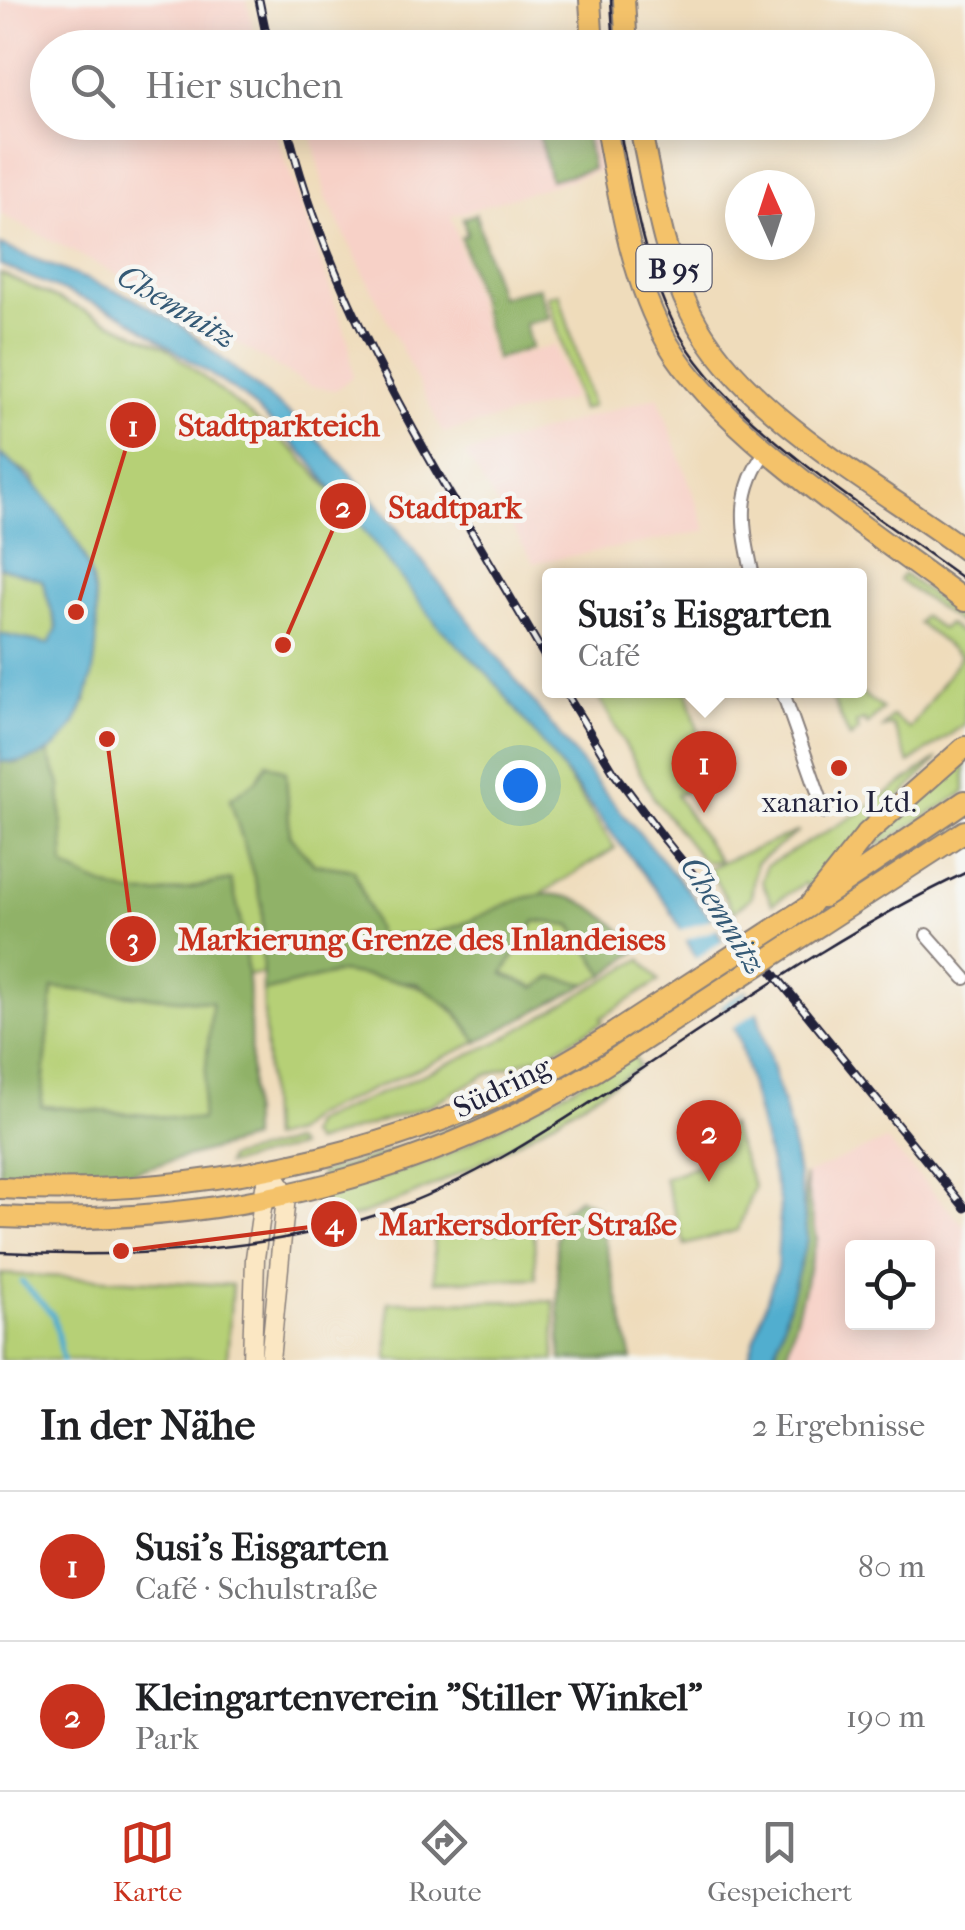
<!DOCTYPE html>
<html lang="de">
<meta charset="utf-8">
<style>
body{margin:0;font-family:"IM FELL French Canon",serif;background:#f2f2f2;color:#202124}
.controls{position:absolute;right:30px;bottom:30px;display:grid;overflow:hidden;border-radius:10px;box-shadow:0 5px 25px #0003}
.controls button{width:90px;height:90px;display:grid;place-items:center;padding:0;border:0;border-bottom:2px solid #e0e0e0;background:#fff;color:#202124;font:50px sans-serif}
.compass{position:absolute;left:725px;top:170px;width:90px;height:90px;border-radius:50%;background:#fff;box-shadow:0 5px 25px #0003;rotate:357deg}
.you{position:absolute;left:520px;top:785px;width:35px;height:35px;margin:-25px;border:8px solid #fff;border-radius:50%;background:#1a73e8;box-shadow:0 0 0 15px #1a73e833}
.badge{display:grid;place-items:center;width:65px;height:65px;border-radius:50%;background:#c8321e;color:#fff;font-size:32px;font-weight:700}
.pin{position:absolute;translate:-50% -82px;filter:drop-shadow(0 2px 5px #0008)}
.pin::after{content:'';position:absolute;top:52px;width:35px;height:30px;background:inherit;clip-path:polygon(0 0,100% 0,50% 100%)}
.popup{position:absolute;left:542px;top:568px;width:325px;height:130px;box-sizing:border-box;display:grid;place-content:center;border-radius:10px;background:#fff;filter:drop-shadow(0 2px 8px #0005);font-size:32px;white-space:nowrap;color:#757577}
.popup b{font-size:38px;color:#202124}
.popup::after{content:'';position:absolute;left:50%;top:100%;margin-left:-20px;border:20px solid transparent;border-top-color:#fff}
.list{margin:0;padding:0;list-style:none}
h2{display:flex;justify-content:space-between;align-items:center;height:130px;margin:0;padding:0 40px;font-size:42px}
h2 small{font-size:32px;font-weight:400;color:#757577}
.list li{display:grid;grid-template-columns:65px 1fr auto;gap:30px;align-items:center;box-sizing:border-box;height:150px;padding:0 40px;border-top:2px solid #e0e0e0}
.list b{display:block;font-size:38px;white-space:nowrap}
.list p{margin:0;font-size:32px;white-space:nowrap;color:#757577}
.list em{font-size:32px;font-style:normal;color:#757577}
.icon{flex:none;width:55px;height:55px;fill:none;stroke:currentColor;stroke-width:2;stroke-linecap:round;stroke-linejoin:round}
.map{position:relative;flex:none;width:965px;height:1360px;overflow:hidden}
.search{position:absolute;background:#fff;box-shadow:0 5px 25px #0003;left:30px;right:30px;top:30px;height:110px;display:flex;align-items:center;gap:25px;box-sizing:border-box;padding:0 35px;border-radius:55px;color:#757577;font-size:38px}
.sheet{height:430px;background:#fff}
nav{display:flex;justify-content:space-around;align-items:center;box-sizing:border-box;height:140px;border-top:2px solid #e0e0e0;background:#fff;font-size:28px;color:#757577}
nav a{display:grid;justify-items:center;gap:5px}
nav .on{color:#c8321e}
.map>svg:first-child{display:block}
.built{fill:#f7d1c7;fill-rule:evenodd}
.green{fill:#b6d076;stroke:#6c7958;stroke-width:2.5}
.forest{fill:#90b267;stroke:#596a51;stroke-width:2.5;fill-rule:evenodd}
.water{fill:#51aecf;stroke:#3a6885;stroke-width:2.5}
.pier{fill:#efdcbb}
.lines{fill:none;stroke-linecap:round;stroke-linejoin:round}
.stream{stroke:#51aecf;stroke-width:5}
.minor-casing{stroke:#887f7b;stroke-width:16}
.secondary-casing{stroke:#887f7b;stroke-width:21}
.primary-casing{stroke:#887f7b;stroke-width:24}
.minor{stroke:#fff;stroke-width:12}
.secondary{stroke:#fbe7c3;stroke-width:18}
.primary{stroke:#f4c26a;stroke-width:20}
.tram{stroke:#22223b;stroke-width:2.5}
.rail-casing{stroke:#22223b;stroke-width:9}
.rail{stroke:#f6f6f2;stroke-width:5;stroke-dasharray:15;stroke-linecap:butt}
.primary-bridge-casing{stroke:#887f7b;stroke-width:24;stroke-linecap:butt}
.primary-bridge{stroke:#f4c26a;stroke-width:20}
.poi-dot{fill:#c8321e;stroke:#f6f6f2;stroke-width:4}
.labels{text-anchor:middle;stroke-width:9;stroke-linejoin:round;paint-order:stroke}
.shield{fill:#f6f6f2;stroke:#626272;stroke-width:2.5}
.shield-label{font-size:28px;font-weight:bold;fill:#22223b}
.poi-label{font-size:30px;fill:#22223b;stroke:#f6f6f2}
.street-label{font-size:30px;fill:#22223b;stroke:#f6f6f2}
.water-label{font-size:32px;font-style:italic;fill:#355a76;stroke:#f6f6f2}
.leader{fill:none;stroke:#c8321e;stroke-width:4}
.callout-dot{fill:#c8321e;stroke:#f6f6f2;stroke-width:4}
.mark-label{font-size:30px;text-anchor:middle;font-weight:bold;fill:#fff}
.callout-label{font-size:32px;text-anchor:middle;font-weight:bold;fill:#c8321e;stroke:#f6f6f2;stroke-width:9;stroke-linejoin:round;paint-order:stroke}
</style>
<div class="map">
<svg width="965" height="1360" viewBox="0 0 965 1360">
<rect width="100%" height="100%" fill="#f6f6f2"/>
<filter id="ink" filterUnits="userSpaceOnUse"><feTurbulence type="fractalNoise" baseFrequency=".01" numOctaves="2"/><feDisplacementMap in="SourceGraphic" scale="20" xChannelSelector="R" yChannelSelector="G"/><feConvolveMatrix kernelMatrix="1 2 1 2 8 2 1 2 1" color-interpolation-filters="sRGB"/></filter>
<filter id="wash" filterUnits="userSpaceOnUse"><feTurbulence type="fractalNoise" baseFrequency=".0048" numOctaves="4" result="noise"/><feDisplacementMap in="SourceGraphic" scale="40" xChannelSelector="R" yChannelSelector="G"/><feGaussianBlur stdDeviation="2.25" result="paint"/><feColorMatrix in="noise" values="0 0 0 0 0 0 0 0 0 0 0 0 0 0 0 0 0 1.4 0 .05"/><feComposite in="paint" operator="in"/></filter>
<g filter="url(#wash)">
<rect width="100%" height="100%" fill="#efdcbb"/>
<path class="built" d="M0 0H247L257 47 48 48V122L273 123 349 343 353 376 336 390 310 386 124 278 0 214Z
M309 123H591L599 171 451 216 493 362 555 345 573 399 443 433 326 197Z
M658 396 707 531 534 563 465 454Z
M886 1140 965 1227V1360H785L817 1239 804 1175ZM852 1248H928V1322H852Z"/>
<path class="green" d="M0 273 166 347 296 452 497 673 615 848 525 904 415 952 236 977 25 980 0 761 17 763 87 701 34 478 0 454Z
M559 293 592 406 581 410 548 296Z
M0 567 42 580 57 629 49 644 0 634Z
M903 574 965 620V627L899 580Z
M923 616 941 629 948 624 965 637V724L909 763 893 725 883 728 892 716 910 729 961 656 918 623Z
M596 691H687L712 781 676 795 719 861 707 862 700 857 655 800Z
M829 691H858L883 709 867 725 864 720 856 724 858 730 850 738Z
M938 758 822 879 809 888 805 883 772 904 762 881 766 866 861 812Z
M965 759V792L877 847 878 840Z
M965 811V822L816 918 813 913Z
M799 831 756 863 751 897 734 912 708 868Z
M535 921 571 925 605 975 587 984 552 977 535 988 503 973Z
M641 959 659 981 601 1018 603 1022 549 1053 484 1076 428 1106 314 1143 308 1135 312 1123 498 1042Z
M340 972C409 982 435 980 478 1042L310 1117 294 1133 270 1139 263 992Z
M53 988 212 1002 202 1120 41 1106Z
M622 1038 625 1043 586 1069 455 1135 322 1180 320 1173C428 1143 527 1098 622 1038Z
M634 1055 639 1067C533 1134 431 1201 307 1230L326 1196 442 1157Z
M730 1125 754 1187 738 1230 685 1245 664 1178 699 1165 694 1138Z
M293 1142 298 1147 226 1165 228 1158Z
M534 1231 536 1278 435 1281 433 1234Z
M0 1274 232 1285 227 1360H0Z
M554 1301 555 1360H388V1302Z"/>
<path class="forest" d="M536 123H584L592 169 550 180Z
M476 214 499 297 539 287 549 318 525 324 531 348 496 359 461 237 467 235 463 218Z
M47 750 60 784 64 866C137 908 153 894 231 880 255 964 250 1052 251 1139L117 1176 0 1177V761L17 763ZM53 988 212 1002 201 1120 41 1106Z
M267 763 286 772 290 836 314 864 354 870 379 936C396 935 416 936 433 933 495 920 536 867 600 913 614 923 631 936 637 951L605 975 571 925 535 921 503 974 535 988 552 977 587 984 478 1042 457 1012 418 984 340 972 263 992 262 904 230 799 257 780Z
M804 1175 817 1239 785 1360H773L806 1239Z
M580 1198 597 1207 632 1360H561L556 1240 562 1211Z"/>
<path class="water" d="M0 245 131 297 183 327 309 430 371 496 597 783 711 918 757 1012 790 1130 802 1200 807 1239 773 1360H748L777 1268 780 1204 739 1038 667 904 489 675 439 627 308 458 244 397 123 315 0 265Z
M0 454C34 478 74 526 88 567 110 631 95 774 0 761V634L49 644 57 628 42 580 0 567Z"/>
<path class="pier" d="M714 918 718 929 683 941 678 931Z
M727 938 751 987 718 1008 693 960Z
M752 990 761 1009 729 1030 720 1012Z"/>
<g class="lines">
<path class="stream" d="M22 1282 54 1316 63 1360"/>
</g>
</g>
<g filter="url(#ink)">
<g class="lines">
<g class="minor-casing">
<path id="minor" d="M753 576C742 525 735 492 768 448
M782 690 825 812
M927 935 965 978"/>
</g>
<g class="secondary-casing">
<path id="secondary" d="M258 1170 279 1182 286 1196 270 1360
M252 1360 255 1258 265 1187"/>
</g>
<g class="primary-casing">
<path id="primary" d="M590 0 593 48
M624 0 627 48
M605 122C619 195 630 277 667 342 718 431 880 537 965 601
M639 122C653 186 662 255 691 313 742 414 876 484 965 550
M823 897 965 801
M809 906 867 833 965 747
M820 925 965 831
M0 1188C211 1199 439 1148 617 1031
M0 1217C225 1228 441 1174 630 1049"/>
</g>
<use href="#minor" class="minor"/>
<use href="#secondary" class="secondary"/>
<use href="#primary" class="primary"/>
<path class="tram" d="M611 0 614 48
M618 122C632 189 642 259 672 320 718 419 876 514 965 580
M0 1252C119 1258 262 1253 376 1215 474 1182 562 1122 647 1065 750 997 853 926 965 873"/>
<g class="rail-casing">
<path id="rail" d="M259 0 269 48
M286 122C333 319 450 490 549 664
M564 690 614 772 665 840 965 1208"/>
</g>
<use href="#rail" class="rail"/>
<g class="primary-bridge-casing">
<path id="primary-bridge" d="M617 1031 809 906
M630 1049 820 925"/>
</g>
<use href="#primary-bridge" class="primary-bridge"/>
</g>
</g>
<circle class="poi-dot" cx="839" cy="768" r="10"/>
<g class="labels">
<rect class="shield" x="636.5" y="245" width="75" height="46" rx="8"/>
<g class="shield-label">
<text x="674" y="278">B 95</text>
</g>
<g class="poi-label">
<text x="839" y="812">xanario Ltd.</text>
</g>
<g class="street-label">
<text transform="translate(502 1087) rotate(-26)" y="10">Südring</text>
</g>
<g class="water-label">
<text transform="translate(177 306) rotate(31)" y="11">Chemnitz</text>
<text transform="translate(724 915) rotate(58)" y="11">Chemnitz</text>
</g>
</g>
<path class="leader" d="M76 612L133 425M283 645L343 506M107 739L133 939M121 1251L334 1224"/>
<g class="callout-dot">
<circle cx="76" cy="612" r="10"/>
<circle cx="283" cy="645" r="10"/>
<circle cx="107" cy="739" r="10"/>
<circle cx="121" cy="1251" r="10"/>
<circle cx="133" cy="425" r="25"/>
<circle cx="343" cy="506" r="25"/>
<circle cx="133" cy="939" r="25"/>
<circle cx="334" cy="1224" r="25"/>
</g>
<g class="mark-label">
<text x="133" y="436">1</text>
<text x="343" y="517">2</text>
<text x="133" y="949">3</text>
<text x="334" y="1234">4</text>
</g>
<g class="callout-label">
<text x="279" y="436">Stadtparkteich</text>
<text x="455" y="518">Stadtpark</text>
<text x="422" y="950">Markierung Grenze des Inlandeises</text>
<text x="528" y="1235">Markersdorfer Straße</text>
</g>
</svg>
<div class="controls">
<button><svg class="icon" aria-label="locate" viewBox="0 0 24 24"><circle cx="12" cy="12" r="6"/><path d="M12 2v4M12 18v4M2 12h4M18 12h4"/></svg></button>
</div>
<svg class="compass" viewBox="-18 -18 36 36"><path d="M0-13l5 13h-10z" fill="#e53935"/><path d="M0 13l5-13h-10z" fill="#757577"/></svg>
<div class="you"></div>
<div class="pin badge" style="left:704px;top:813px">1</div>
<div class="popup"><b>Susi's Eisgarten</b>Café</div>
<div class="pin badge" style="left:709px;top:1182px">2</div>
<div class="search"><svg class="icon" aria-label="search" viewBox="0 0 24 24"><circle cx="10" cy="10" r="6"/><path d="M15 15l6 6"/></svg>Hier suchen</div>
</div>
<section class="sheet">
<h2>In der Nähe<small>2 Ergebnisse</small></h2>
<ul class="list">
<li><span class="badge">1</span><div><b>Susi's Eisgarten</b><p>Café · Schulstraße</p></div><em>80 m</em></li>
<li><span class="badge">2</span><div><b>Kleingartenverein &quot;Stiller Winkel&quot;</b><p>Park</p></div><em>190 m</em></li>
</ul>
</section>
<nav>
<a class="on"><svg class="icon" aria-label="map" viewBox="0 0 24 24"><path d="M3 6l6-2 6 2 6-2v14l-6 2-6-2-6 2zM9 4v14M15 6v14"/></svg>Karte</a>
<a><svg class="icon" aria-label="directions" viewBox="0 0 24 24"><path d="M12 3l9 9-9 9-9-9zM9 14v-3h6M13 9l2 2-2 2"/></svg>Route</a>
<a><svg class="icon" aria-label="saved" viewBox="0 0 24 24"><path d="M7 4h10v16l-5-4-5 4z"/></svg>Gespeichert</a>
</nav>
